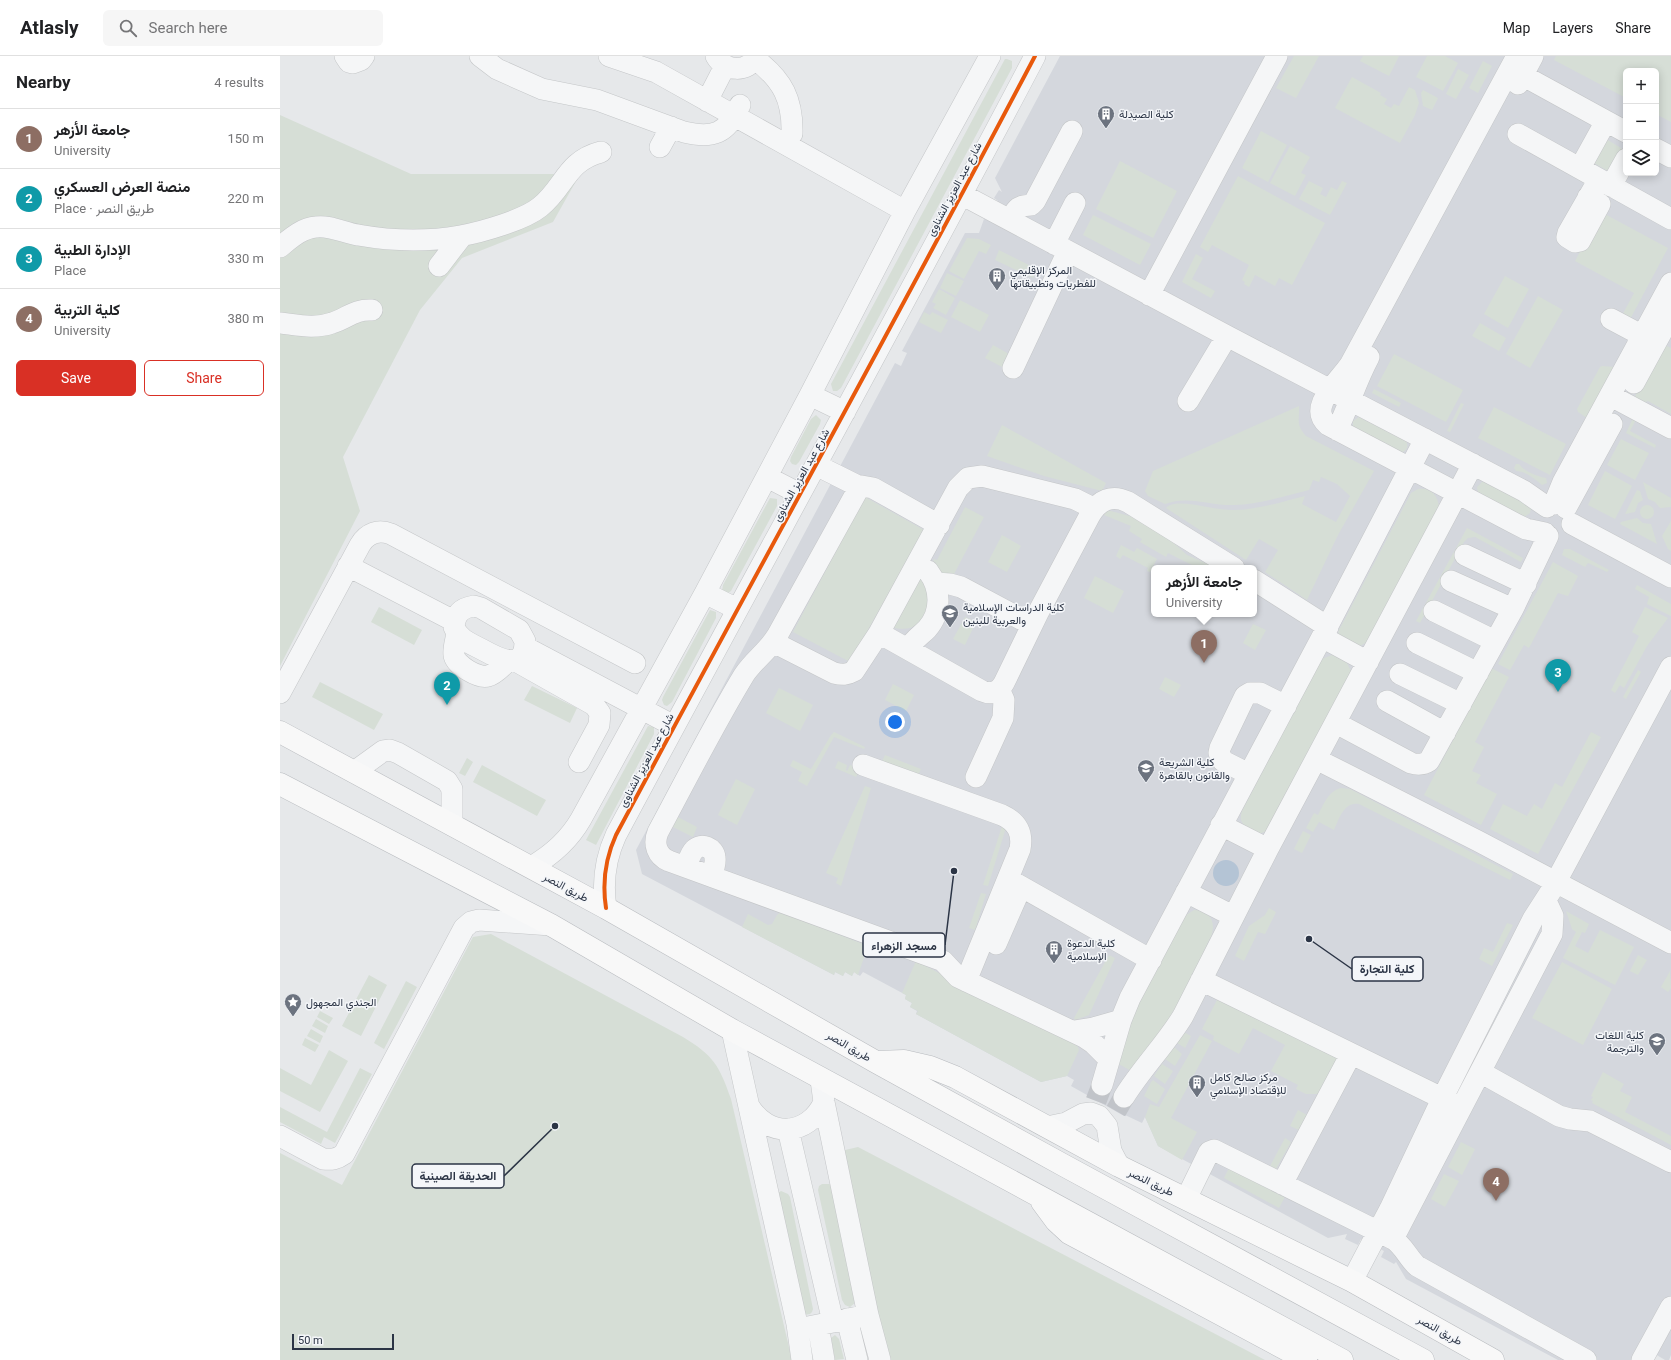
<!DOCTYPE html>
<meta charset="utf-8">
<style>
body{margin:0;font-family:Roboto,Vazirmatn,sans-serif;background:#f6f6f6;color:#202124}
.controls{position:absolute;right:12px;top:12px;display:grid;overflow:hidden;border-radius:6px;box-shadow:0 2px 10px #0003}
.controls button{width:36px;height:36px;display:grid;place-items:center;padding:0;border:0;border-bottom:1px solid #e0e0e0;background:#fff;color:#202124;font:20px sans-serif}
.scale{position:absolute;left:12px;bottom:10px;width:102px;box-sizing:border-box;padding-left:4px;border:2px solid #2b3445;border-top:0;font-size:11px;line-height:14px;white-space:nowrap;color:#2b3445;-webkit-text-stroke:3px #f4f6f9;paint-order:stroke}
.you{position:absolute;left:615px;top:666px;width:14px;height:14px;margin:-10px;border:3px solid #fff;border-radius:50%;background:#1a73e8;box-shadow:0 0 0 6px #1a73e833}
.badge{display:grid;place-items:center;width:26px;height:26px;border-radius:50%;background:#d93025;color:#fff;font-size:13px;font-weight:700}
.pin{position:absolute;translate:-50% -33px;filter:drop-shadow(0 1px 2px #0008)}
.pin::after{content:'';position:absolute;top:21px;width:14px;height:12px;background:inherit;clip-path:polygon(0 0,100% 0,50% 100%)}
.popup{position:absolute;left:871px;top:509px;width:106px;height:52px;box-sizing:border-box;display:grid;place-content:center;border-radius:6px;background:#fff;filter:drop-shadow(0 1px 3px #0005);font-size:13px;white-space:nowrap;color:#757577}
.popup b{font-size:15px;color:#202124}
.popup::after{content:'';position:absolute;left:50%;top:100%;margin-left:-8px;border:8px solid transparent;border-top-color:#fff}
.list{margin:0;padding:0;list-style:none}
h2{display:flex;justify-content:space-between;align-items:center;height:52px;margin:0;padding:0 16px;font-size:17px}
h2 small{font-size:13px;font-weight:400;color:#757577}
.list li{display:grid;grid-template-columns:26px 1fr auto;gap:12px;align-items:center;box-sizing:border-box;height:60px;padding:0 16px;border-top:1px solid #e0e0e0}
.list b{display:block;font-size:15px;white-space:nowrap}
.list p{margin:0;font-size:13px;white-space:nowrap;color:#757577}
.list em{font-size:13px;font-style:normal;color:#757577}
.actions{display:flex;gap:8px;padding:12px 16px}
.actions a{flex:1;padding:9px 0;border:1px solid #d93025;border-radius:6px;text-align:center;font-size:14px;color:#d93025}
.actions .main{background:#d93025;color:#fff}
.icon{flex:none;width:22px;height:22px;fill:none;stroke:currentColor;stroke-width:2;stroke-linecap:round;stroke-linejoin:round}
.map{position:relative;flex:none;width:1391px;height:1304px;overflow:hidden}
header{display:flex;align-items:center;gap:24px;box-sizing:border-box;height:56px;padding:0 20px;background:#fff;border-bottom:1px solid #e0e0e0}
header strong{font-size:19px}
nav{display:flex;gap:22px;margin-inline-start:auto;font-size:14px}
.search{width:280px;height:36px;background:#f6f6f6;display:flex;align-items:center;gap:10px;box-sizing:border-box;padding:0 14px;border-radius:6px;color:#757577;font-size:15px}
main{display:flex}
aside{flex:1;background:#fff}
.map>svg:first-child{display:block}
.built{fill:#d4d7dd;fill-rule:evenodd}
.green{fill:#d6ded6}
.water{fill:#b4c4d5}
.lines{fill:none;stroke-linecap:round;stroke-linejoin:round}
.minor-tunnel{stroke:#c1c4c9;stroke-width:21;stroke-dasharray:21 10;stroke-linecap:butt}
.minor-casing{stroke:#c4c6c8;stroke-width:22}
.highway-casing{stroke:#b8bbbf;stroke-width:23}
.minor{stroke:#f5f6f7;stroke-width:21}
.highway{stroke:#f8f8f8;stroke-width:22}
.cycleway-casing{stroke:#f4f6f9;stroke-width:6}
.cycleway{stroke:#e8590c;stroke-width:4}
.labels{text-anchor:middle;stroke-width:3;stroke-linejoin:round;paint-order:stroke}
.poi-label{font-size:11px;fill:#2b3445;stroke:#f4f6f9;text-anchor:start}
.street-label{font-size:11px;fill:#2b3445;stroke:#f4f6f9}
.leader{fill:none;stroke:#2b3445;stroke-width:1.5}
.callout-dot{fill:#2b3445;stroke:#f4f6f9;stroke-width:1.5}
.callout{fill:#f4f6f9;stroke:#2b3445;stroke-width:1.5}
.callout-label{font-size:12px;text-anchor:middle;font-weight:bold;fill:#2b3445}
</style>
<header>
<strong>Atlasly</strong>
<div class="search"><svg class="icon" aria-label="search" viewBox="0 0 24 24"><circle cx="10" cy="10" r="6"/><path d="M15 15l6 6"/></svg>Search here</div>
<nav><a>Map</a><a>Layers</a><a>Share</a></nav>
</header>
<main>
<aside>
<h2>Nearby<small>4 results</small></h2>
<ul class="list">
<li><span class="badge" style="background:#8d6e63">1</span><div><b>جامعة الأزهر</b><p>University</p></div><em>150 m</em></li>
<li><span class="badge" style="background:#0f9aa8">2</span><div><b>منصة العرض العسكري</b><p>Place · طريق النصر</p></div><em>220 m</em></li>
<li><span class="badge" style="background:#0f9aa8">3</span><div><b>الإدارة الطبية</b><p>Place</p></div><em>330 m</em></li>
<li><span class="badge" style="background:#8d6e63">4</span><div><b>كلية التربية</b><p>University</p></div><em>380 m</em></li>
</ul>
<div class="actions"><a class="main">Save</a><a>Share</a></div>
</aside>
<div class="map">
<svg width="1391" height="1304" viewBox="0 0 1391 1304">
<rect width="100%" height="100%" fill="#e6e8ea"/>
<path class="built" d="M780 0H1391V1299L1389 1304H1385L1375 1298 1371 1304H1278L1126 1223 1116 1206 1114 1208 1101 1201 1104 1195 1081 1183 1078 1189 1065 1183 1067 1178 1048 1182 878 1090 865 1061 862 1067 845 1059 844 1060 791 1030 794 1024 787 1020 761 1026 636 958 637 955 630 951 632 947 625 943 626 939 583 916 580 920 574 916 572 920 565 916 563 920 555 916 554 919 362 818 356 794 615 307 621 310 627 297 622 295 685 177H699L704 163 707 164 718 145 714 142 719 134 722 136 715 122ZM1346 15H1376V117H1346ZM874 512H974V558H874Z"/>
<path class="green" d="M1014 0H1039L1016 42 996 32Z
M1083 0H1119L1109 20 1080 5Z
M1147 0H1165L1178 7 1163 35 1136 21Z
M1276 0H1391V66L1376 58V15H1346V42L1274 4Z
M725 3H727L732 5V12L561 332 557 335H553L551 328Z
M1203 5 1212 10 1198 37 1189 32Z
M1178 13 1189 19 1176 43 1166 38Z
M1072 21 1101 37 1100 39 1107 43 1104 48 1111 52 1114 48 1119 50 1129 31 1135 34 1139 47 1135 59 1120 87 1055 52Z
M1143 34 1158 42 1152 54 1143 50 1141 37Z
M0 59 131 118H300L273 166 182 202 140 254 63 401 80 455 0 610Z
M981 75 1007 89 988 126 962 112Z
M1326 83 1341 92 1342 94 1328 115 1314 107Z
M1010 90 1030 101 1021 117 1026 119 1015 140 990 127Z
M840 105 897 135 873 182 816 153Z
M958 120 1045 167 1012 229 999 222 995 230 975 219 969 231 964 228 965 226 962 224 969 209 932 189 928 196 920 191Z
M1029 125 1043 132 1040 138 1046 141 1051 131 1057 134 1062 125 1067 127 1050 159 1019 143Z
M1321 156 1388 192 1347 269 1339 265 1354 237 1295 205Z
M813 159 871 188 860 209 803 179Z
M687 182 699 183 711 189 706 198 699 195 684 223 669 215Z
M719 194 757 213 753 222 715 204Z
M916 198 923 202 912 223 935 235 931 242 902 226Z
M667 217 684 225 676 240 660 232Z
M1225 220 1249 233 1228 272 1204 258Z
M659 233 675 242 666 259 653 252 656 248 652 246Z
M1258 240 1283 254 1250 312 1226 298Z
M680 244 709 259 700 276 671 261Z
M644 256 650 259 652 256 668 264 661 277 639 266Z
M1200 267 1226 282 1219 295 1192 280Z
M1383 288 1391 292V358L1368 345 1363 347 1353 344Z
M713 289 729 298 722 311 705 302Z
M1114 298 1183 334 1166 366 1097 330Z
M1322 310 1334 311 1307 362 1298 356 1297 353 1320 311Z
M1094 333 1121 347 1119 351 1092 337Z
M1181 347 1184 348 1170 376 1167 375Z
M1019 350C1020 363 1015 368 1026 380L1094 415 1058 479 1027 544 985 516 998 494 979 483 966 504 886 452C896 442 926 452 940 453 969 457 997 447 1025 440L1022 448 1056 466 1070 440 1057 428 1041 421 1039 426 1033 424 1029 434C1005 440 980 448 954 449 931 450 908 439 885 448L868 440 865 435 873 415Z
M1214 351 1286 388 1270 419 1198 382Z
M1355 358 1358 360 1350 375 1376 389 1375 392 1346 377Z
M536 359 541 364 540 368 519 406 516 409 512 408 510 405 511 401 531 363Z
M1079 361 1126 385C1129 391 1127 395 1120 397L1073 372V365Z
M722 369 826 427 822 435 764 420 707 400Z
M1341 383 1369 397 1355 424 1327 409Z
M1236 408H1239C1245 416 1257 420 1266 422L1267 427 1262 429C1256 424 1246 415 1236 415L1234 412Z
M1325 415 1352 430 1335 463 1308 449Z
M1202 426H1206L1248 447 1251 452 1250 457 1244 461 1198 437 1197 431Z
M1363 426 1391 442V451L1380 452 1375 446 1368 443Z
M1138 433C1150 431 1158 439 1159 451L1087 586 1080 590 1058 578 1059 574 1131 437Z
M1357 434 1360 435 1363 444 1358 447 1355 456 1345 458Z
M585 441 644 474 570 606 513 576Z
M490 442 497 443V450L451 535 448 537 442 535 443 529Z
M1360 456a7 7 0 1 1 14 0a7 7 0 1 1-14 0Z
M685 451 704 461 673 520 657 515 653 506 654 503 657 504Z
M827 454 857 462 886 480 907 499 937 512H918L888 497 886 501 860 486 862 483 849 475 851 470 824 459Z
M1357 462 1363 467 1371 468 1377 488 1340 468 1341 466Z
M1391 465V495L1388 493 1382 480Z
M1187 472 1243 502 1241 506 1195 481 1188 482 1184 486 1140 567 1136 565Z
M722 479 741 490 727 516 708 506Z
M841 489 854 496 857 492 877 503 870 516 867 515 868 512 843 499 840 503 836 500Z
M1284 493H1290L1329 514 1327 516 1308 507 1305 511 1282 499Z
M1273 506 1298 520 1288 540 1278 537 1249 592 1244 589 1230 614 1218 608Z
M815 520 844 535 833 557 804 542Z
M640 523 648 533V558C636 570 632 575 614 572Z
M1357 529 1391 548V560L1367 548 1369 541 1355 533Z
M99 551 142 574 134 589 91 566Z
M1365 551 1388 562 1367 590 1344 632 1340 629 1335 637 1331 634 1359 580 1352 576Z
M430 554 436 556V562L392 646 387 650 384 649 382 644 383 641Z
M685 561 696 566 685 589 673 583Z
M973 568 986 574 975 594 963 587Z
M1052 599 1066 605 1071 615 988 775 978 778C968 772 957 769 962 755L1039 607 1042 603Z
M1211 612 1229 621 1195 686 1204 691 1192 715 1201 719 1196 727 1217 738 1201 769 1144 739Z
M1358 614 1361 616 1346 643 1343 641Z
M885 621 901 629 894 641 879 633Z
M40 626 103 658 94 674 32 641Z
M613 628 634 639 626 655 605 644Z
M252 630 297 652 290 667 244 644Z
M499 632 533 649 520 675 486 657Z
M368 670 374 671V678L316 789 306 784Z
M554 676 585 691 584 693 554 681 527 730 518 725 522 716 510 710 513 704 531 713 551 679Z
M1311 676 1321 681 1258 798 1210 773 1223 748 1247 760 1254 748 1262 753 1275 727 1282 731Z
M605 699 641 713 636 724 600 709Z
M187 702 193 706 185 720 179 717Z
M558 705 567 709 566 714 567 715 570 709 580 713 576 721 555 712Z
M202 709 266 744 257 760 193 726Z
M456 723 475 733 457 769 438 759Z
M585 730 591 732 561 830 556 827 558 822 546 817Z
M1061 732 1070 733 1233 818 1230 824 1079 748C1064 745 1059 763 1054 774L1039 766 1033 776 1026 772 1034 757 1038 759C1044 748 1048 735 1061 732Z
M394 759 417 771 413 781 389 769Z
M724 764 728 765 708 830 703 829Z
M1023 775 1031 779 1022 797 1014 793Z
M701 837 706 838 695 874 689 872Z
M989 852 996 856 985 878 978 876 964 905 955 900 969 870 985 859Z
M914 854C928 854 936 864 932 878L892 962 853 1016 837 1007 859 945 906 859Z
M1286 855 1309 868 1305 877 1302 876 1295 890 1308 897 1320 874 1354 891 1335 929 1283 902 1296 876 1292 873Z
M501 856 588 890 578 919 574 916 572 920 565 916 563 920 555 916 554 919 462 871 468 858 488 869 492 868 497 859Z
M1227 867 1233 869 1212 910 1199 903 1204 892 1213 896Z
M211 878 403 981C434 1000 439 1009 451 1043L512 1304H0V1097L62 1129 193 881Z
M829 899 835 902 809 959 795 964 794 962Z
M1358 899 1367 904 1358 919 1350 915Z
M636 905 797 989 799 994 787 1020 761 1026 636 958 638 955 630 951 632 947 625 943 626 939 622 937Z
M1282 906 1332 933 1303 989 1252 962Z
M1390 915 1391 932 1388 936 1381 931Z
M89 919 107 929 81 980 62 970Z
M126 925 137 931 104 993 94 987Z
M939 940 1059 1003 1041 1038H1026L1016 1033 1018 1029 991 1015 1005 989 973 972 959 998 933 984 934 980 922 973Z
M40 955 53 962 49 968 37 961Z
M36 963 48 970 45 977 32 970Z
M31 973 43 980 40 987 27 980Z
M902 975 911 980 905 992 897 987Z
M920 979 932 985 891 1062 917 1076 902 1104 878 1090 865 1061 870 1048 879 1051Z
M25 982 39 989 35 996 22 989Z
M894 991 902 998 895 1010 885 1003Z
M49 994 68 1005 40 1056 0 1035V1012L31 1029Z
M882 1008 893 1015 885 1028 874 1020Z
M80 1012 92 1018 55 1087 44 1081 41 1088 0 1066V1051L47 1076Z
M1323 1016 1344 1028 1340 1035 1352 1041 1345 1056 1391 1080V1089L1312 1047 1313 1045 1311 1044 1313 1041 1311 1040Z
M873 1024 885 1033 877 1048 864 1040 871 1026Z
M1018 1054 1027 1059 1019 1074 1010 1070Z
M1005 1082 1011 1086 996 1113 990 1110Z
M1181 1086 1195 1093 1182 1119 1168 1111Z
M578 1091 985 1304H608L561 1095Z
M952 1106 1006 1139 999 1152 944 1122Z
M1164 1118 1179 1125 1165 1151 1151 1143Z
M542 1128H549L552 1130 576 1246 570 1251 565 1249 562 1244 538 1134 539 1130Z
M501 1135 508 1138 510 1141 533 1253 532 1256 530 1258 524 1259 498 1137Z
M555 1279 559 1283 564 1303 555 1304 551 1282Z"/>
<path class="water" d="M933 817a13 13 0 1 1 26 0a13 13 0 1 1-26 0Z"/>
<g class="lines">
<path class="minor-tunnel" d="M816 1045 822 1029
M836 1055 844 1041"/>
<g class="minor-casing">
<path id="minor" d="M65 0 69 6 73 7 81 4 84 0
M200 0 217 13 262 33 317 44 404 76C433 83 447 78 460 49
M329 0 376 16 625 155
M436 0C445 16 468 17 477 0
M1237 0 1071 307C1061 324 1026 350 1048 369L1236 468 1246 473 1265 477
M475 3C503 24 513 44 512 78
M1231 13 1346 76
M1238 28 1253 0
M427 45 445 10
M1238 78 1391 163
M380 91 391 71
M1376 93 1391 101
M1300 112 1326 65
M1331 130 1346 103
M681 138 947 280 1244 435 1267 451
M1308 141 1320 148 1300 185 1295 186 1287 181 1288 177 1319 123
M730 164C737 152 737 150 751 149L755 145 792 75
M774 188 795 147
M0 191C11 182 22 172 36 171 50 169 64 177 78 179 112 185 146 186 180 180 202 176 244 164 260 151 285 131 286 105 321 96
M159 210 182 180
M869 239 997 0
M1331 263 1363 280
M0 267C18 269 35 273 52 267 68 262 74 253 92 254
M733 312 788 195
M1354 327 1391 259
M530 339 565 356
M1331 340 1391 372
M908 345 947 280
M1057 374C1069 350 1076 325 1089 301
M536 409 576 429 593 432 659 469
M487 421 520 438
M580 430 497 580C488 595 474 604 464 619 433 670 406 724 378 776 373 788 377 800 389 805L663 905 678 921 804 981 813 987 829 1003
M1274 448 1283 426 1391 227
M1286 452 1332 368
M1292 468 1391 521
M1185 499 1246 528
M68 510 174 565
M974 524 1048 571
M1171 525 1233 553
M656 527 670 528 681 531 752 569
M425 537 457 553
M194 550 201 552 239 574 245 585C245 616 219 603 203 594 192 588 179 584 174 571 175 558 181 552 194 550Z
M1154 555 1215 585
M177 577C176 584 173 592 174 599 175 609 199 623 208 620 216 618 222 610 228 605
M599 577 702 635C711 639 719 636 724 627L759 555 810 459C819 444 832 438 848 446L954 512
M1042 581 1088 606
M493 586 554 617C562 619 567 619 574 615L599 577 678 432 688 422 702 420 795 443 807 449 813 454
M1137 587 1198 617
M245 591 394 670
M628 593C633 584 640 580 647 573 662 556 661 532 648 515
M234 604 314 649 320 657 319 669 299 706
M1120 618 1181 648
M0 637 80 489C87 477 98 473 111 478L355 607
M1107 645 1165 677
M1056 667 1131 707C1138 709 1143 709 1149 705L1233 553 1268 480
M1036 703 1198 785 1391 887
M583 709 722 759C737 766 743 777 740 793L686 925
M74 716 103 695 110 694 118 697 167 725 172 733V769
M969 718 943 705 939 697 940 692 965 640 970 637H980L1006 650
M696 721 723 662 724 644 719 633
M941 769 988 793
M251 811C272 799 289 784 301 763L425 537 530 339 625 155 710 0
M406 811C408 806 410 798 414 794 421 786 435 792 435 802 436 808 433 815 431 820
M728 823 871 904
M906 836 953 860
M326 852C322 826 325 803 336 779 475 519 618 261 755 0
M716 888 741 831
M921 924 1176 1049
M452 974 517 1268 522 1304
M794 975 813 972 841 964
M1200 1016 1279 1060 1290 1063 1310 1065 1391 1106
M541 1024 544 1046 588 1259 600 1304
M822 1029 841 964 850 942 1042 581 1145 383
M844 1041C862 1012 886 988 903 960L988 793 1193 408
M469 1050C488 1082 528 1081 544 1046
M767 1071 786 1067 803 1058 811 1057 819 1060 827 1070 831 1095 839 1110
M508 1073 553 1266
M0 1080 43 1103C52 1104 57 1103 64 1098L184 872 191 866 199 864 271 869
M1002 1128 1071 998
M906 1143 929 1096 934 1094 1113 1183C1124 1190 1128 1202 1137 1210L1306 1304
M1113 1183 1272 878 1273 860 1266 845
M1072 1225 1110 1153 1162 1043 1253 863 1271 835 1391 611
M567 1263 577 1304
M538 1269 544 1304
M518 1273 588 1259
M1362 1304 1391 1251"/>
</g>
<g class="highway-casing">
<path id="highway" d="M0 676 326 852 596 1006 785 1110 1143 1304
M0 728 271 869 452 974 1062 1304
M597 1006 624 1005 650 1011 675 1021 839 1110 1072 1225 1213 1304
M762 1146 776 1165 789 1177 1026 1304"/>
</g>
<use href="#minor" class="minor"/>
<use href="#highway" class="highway"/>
<g class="cycleway-casing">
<path id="cycleway" d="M326 852C322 826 325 803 336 779 475 519 618 261 755 0"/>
</g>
<use href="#cycleway" class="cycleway"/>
</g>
<defs>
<g id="building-pin" transform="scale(0.9)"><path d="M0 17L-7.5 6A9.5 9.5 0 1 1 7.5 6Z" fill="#6c737f" stroke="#f4f6f9"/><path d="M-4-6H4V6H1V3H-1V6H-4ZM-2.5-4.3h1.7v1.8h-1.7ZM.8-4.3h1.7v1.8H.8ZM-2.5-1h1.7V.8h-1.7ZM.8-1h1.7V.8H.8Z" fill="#fff"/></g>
<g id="university-pin" transform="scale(0.9)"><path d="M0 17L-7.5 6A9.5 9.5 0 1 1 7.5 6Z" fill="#6c737f" stroke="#f4f6f9"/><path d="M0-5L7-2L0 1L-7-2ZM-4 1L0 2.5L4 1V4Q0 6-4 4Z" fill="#fff"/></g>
<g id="sight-pin" transform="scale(0.9)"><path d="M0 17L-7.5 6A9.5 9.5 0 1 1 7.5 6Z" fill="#6c737f" stroke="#f4f6f9"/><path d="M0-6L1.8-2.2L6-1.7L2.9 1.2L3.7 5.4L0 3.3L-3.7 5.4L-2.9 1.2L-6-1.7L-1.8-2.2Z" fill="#fff"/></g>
</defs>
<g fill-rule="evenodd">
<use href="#building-pin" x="826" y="58"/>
<use href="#building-pin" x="717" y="220"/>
<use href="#university-pin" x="670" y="557"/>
<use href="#university-pin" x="866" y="712"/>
<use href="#building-pin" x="774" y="893"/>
<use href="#sight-pin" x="13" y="946"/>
<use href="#university-pin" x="1377" y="985"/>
<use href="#building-pin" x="917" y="1027"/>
</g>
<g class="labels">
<g class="poi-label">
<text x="839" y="62">كلية الصيدلة</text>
<text x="730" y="218">المركز الإقليمي<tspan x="730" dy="13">للفطريات وتطبيقاتها</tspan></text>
<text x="683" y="555">كلية الدراسات الإسلامية<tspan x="683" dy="13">والعربية للبنين</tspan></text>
<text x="879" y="710">كلية الشريعة<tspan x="879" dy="13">والقانون بالقاهرة</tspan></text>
<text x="787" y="891">كلية الدعوة<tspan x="787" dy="13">الإسلامية</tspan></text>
<text x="26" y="950">الجندي المجهول</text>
<text x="1364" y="983" text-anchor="end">كلية اللغات<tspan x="1364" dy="13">والترجمة</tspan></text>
<text x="930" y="1025">مركز صالح كامل<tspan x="930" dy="13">للإقتصاد الإسلامي</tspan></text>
</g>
<g class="street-label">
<text transform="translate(674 133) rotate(-62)" y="4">شارع عبد العزيز الشناوى</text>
<text transform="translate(521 419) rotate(-61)" y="4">شارع عبد العزيز الشناوى</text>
<text transform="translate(366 704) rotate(-62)" y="4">شارع عبد العزيز الشناوى</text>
<text transform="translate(286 831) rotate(28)" y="4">طريق النصر</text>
<text transform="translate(569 990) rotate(30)" y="4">طريق النصر</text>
<text transform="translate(871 1126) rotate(26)" y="4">طريق النصر</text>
<text transform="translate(1160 1274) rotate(29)" y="4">طريق النصر</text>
</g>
</g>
<path class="leader" d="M674 815L665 889M1029 883L1072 913M275 1070L224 1120"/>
<g class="callout-dot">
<circle cx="674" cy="815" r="4"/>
<circle cx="1029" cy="883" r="4"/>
<circle cx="275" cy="1070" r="4"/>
</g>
<g class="callout">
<rect x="583" y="877" width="82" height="24" rx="4"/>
<rect x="1072" y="901" width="71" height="24" rx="4"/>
<rect x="132" y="1108" width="92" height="24" rx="4"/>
</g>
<g class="callout-label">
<text x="624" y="894">مسجد الزهراء</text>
<text x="1107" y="917">كلية التجارة</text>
<text x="178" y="1124">الحديقة الصينية</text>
</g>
</svg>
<div class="controls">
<button>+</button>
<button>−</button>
<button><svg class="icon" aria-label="layers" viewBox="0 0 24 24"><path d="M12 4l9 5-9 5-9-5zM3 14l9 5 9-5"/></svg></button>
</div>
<div class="scale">50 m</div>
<div class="you"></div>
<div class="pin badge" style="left:924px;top:607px;background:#8d6e63">1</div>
<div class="popup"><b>جامعة الأزهر</b>University</div>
<div class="pin badge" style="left:167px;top:649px;background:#0f9aa8">2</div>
<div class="pin badge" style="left:1278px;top:636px;background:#0f9aa8">3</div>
<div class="pin badge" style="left:1216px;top:1145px;background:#8d6e63">4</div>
</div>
</main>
